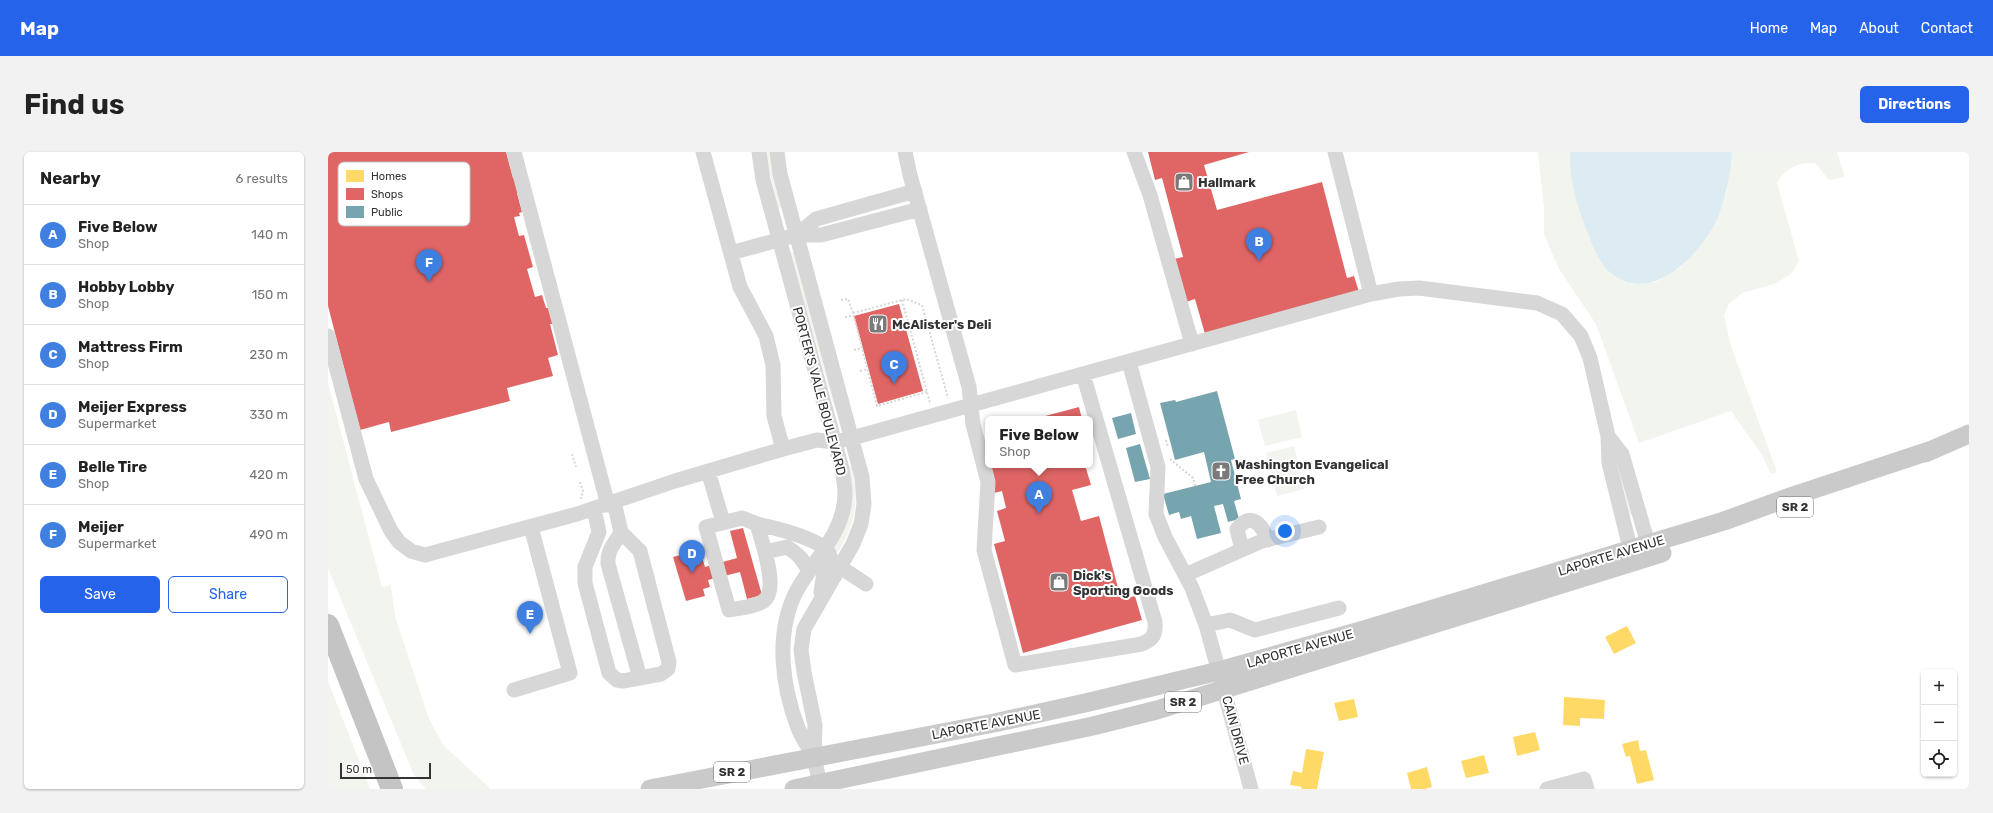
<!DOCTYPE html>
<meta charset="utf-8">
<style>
body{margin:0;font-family:Rubik,sans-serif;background:#f2f2f2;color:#222}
.controls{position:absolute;right:12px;bottom:12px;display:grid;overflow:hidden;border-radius:6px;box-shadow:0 1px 3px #0004}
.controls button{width:36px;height:36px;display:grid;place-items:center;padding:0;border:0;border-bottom:1px solid #e0e0e0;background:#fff;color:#222;font:20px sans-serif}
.scale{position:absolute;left:12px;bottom:10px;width:91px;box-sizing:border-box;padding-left:4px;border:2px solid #333;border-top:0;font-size:11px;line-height:14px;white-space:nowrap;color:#333;-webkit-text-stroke:3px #fff;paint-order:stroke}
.you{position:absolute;left:957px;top:379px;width:14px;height:14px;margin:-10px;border:3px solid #fff;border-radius:50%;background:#1a73e8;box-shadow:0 0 0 6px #1a73e833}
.badge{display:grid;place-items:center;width:26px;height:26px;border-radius:50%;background:#2563eb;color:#fff;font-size:13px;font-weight:700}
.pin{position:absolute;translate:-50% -33px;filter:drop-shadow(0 1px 2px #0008)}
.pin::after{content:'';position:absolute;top:21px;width:14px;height:12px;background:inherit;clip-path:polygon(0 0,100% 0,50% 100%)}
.popup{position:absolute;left:657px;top:264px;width:108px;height:52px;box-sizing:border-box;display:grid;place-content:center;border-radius:6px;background:#fff;filter:drop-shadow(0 1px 3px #0005);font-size:13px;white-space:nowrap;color:#767676}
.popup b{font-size:15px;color:#222}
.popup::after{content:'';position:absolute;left:50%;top:100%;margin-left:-8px;border:8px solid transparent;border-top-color:#fff}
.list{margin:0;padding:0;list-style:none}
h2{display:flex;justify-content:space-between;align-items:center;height:52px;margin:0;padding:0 16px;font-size:17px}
h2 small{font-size:13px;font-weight:400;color:#767676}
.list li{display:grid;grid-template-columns:26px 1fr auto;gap:12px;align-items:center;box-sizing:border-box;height:60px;padding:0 16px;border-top:1px solid #e0e0e0}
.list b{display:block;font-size:15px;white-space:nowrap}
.list p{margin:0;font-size:13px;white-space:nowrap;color:#767676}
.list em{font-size:13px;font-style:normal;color:#767676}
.actions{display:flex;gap:8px;padding:12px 16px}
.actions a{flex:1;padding:9px 0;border:1px solid #2563eb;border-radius:6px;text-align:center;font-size:14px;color:#2563eb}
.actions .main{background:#2563eb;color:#fff}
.icon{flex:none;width:22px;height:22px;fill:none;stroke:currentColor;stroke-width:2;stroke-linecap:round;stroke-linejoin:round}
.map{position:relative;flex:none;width:1641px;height:637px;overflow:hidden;border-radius:6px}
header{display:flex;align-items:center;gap:24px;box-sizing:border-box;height:56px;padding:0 20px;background:#2563eb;color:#fff}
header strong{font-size:19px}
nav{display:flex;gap:22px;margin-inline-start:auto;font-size:14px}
.intro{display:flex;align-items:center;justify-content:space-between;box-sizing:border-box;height:96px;padding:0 24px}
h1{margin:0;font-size:28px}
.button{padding:10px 18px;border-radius:6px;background:#2563eb;color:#fff;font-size:14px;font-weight:700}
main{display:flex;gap:24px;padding:0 24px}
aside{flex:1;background:#fff;border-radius:6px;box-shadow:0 1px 3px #0004}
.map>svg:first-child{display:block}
.green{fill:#f1f5ed}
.water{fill:#ddebf3}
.homes{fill:#ffd966}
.shops{fill:#e06666}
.public{fill:#76a5af}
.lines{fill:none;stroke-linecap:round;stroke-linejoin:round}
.path{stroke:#d6d6d6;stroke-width:2;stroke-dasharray:2 2;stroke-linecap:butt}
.minor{stroke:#d7d7d7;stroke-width:15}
.major{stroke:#cacaca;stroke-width:19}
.highway{stroke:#c4c4c4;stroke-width:22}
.labels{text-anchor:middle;stroke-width:4;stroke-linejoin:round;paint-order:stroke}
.shield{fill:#fff;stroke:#707070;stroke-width:1}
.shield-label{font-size:12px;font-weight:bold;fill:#333}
.poi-label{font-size:13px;font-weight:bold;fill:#333;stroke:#fff;text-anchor:start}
.street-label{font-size:13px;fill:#333;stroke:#fff}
.key{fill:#fff;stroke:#c2c2c2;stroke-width:1}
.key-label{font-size:11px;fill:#333}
</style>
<header>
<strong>Map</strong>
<nav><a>Home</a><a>Map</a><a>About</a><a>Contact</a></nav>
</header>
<div class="intro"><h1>Find us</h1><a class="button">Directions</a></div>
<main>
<aside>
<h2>Nearby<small>6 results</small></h2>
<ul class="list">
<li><span class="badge" style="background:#3f7fe0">A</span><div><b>Five Below</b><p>Shop</p></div><em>140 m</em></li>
<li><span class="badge" style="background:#3f7fe0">B</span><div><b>Hobby Lobby</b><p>Shop</p></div><em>150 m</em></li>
<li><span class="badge" style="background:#3f7fe0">C</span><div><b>Mattress Firm</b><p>Shop</p></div><em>230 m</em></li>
<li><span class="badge" style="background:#3f7fe0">D</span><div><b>Meijer Express</b><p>Supermarket</p></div><em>330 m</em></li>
<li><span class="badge" style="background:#3f7fe0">E</span><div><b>Belle Tire</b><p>Shop</p></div><em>420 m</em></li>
<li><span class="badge" style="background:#3f7fe0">F</span><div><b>Meijer</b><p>Supermarket</p></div><em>490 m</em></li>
</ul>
<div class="actions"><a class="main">Save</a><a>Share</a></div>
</aside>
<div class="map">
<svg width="1641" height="637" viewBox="0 0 1641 637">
<rect width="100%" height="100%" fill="#fff"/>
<path class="green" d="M437 0H441L445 22 454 55 450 56Z
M1210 0H1242V10L1250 54 1303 132 1328 130 1353 115 1389 66 1399 39 1404 0H1509L1517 25 1501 28 1487 11C1470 10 1457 16 1449 31L1471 109 1464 121 1449 131 1414 141 1401 152 1396 163 1403 194 1449 320 1443 322 1434 303 1403 259 1311 291 1268 172 1231 117 1216 82V56Z
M463 99 466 101 508 256 507 258 462 101Z
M0 231 54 435 63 433 67 464 101 567 116 594 161 635V637H98L86 623 0 416Z
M968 258 974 285 937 294 930 268Z
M966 294 977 337 949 344 938 301Z
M1288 303 1304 362V364L1301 362 1286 304Z
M521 314 524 315C530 341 529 368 515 391 513 395 511 399 508 401L506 392C516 374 526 357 524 336 524 329 522 321 521 314Z
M0 529 42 637H0Z"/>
<path class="water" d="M1242 0H1404C1403 22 1398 44 1390 65 1374 101 1324 155 1283 121 1270 111 1263 89 1257 74 1248 51 1241 25 1242 0Z"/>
<path class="homes" d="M1299 474 1308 491 1286 502 1277 485Z
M1236 545 1277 548 1276 567 1252 566V574L1235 573Z
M1026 547 1030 565 1011 569 1006 551Z
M1207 580 1212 598 1189 604 1185 585Z
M1310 588 1312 599 1318 598 1326 628 1309 632 1302 604 1298 605 1294 592Z
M978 597 996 600 989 637H973L974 635 962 633 965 619 974 621Z
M1156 603 1161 621 1138 626 1133 609Z
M1099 615 1104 635 1097 637H1083L1079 621Z"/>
<path class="shops" d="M0 0H178L185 26 188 25 192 41H189L194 60 191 61 192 64 186 65 191 84 196 83 205 115 199 117 207 145 214 143 218 156H221L225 172H222L230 203 220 206 225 224 179 236 182 249 63 280 61 270 32 278 0 154Z
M820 0H921L876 13 889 58 994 30 1019 126 1026 124 1031 140 877 182 867 147 858 150 846 107 855 105 834 26 827 28Z
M571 152 595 239 550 252 526 164Z
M751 255 754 267H706Z
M660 313H757L763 333 744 338 753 369 771 364 793 447 807 444 814 468 695 501 666 392 677 389 669 359 678 356 674 339 666 341Z
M415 376 434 443 419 447 412 420 380 428 382 435 375 437 377 444 358 449 345 405 372 398 377 415 409 406 402 379Z"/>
<path class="public" d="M889 239 907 307 903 308 913 347 906 349 911 367 900 370 895 352 886 354 893 381 869 387 863 364 853 367 851 360 841 363 835 342 883 330 876 300 847 308 832 251 847 248 848 250Z
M803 261 808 282 790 287 784 266Z
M812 292 822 327 807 330 798 296Z"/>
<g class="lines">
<path class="path" d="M513 148 520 147 525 161 549 254 599 240
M574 148 602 251
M525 161 578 147 594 153 620 246
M517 165 525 164
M582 176 599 172
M526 198 534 196
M532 219 539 217
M838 288 840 295
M244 302 248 315
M842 307 865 326 867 334
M252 330 255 339 253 347"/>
<path class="minor" d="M186 0 280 353
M375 0 412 135 438 184 445 213 446 264 455 297
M431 0 435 28 514 317C515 325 517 333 517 341 517 381 485 408 468 440 447 482 454 534 470 576 474 586 481 596 486 605
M449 0 452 22 534 325 536 352 533 372 525 392 476 477 473 498 476 520 487 573 486 605 493 637
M577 0 582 23 641 235 645 272 660 330 656 398 687 513 814 492C825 487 828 483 827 470L755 222
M806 0 822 43 864 192
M1007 0 1043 142
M587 39 488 67 469 83H493L592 57
M403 101 461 85
M0 184 38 327 63 379 71 390 83 399 97 403 249 362 347 329 455 297 489 288 506 290 524 286 1043 142 1071 137 1091 136 1209 151 1234 162 1253 184 1262 206 1280 284 1281 311 1305 408
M801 210 830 315 828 362 837 385 864 436 878 473 923 637
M1280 284 1294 302 1323 402
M380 319 395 370
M286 350 293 380C287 392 279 397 280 412L312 526
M266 357 271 380 257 415V431L281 521 289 528 295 529 333 522 340 517 341 510 312 399 293 380
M414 366 429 372C433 388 453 440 434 450 425 455 411 456 401 458L378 375Z
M429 372C443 375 500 388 502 404 503 411 498 416 496 421 495 427 494 434 493 440
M914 398 909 377C924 359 934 373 940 388
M437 400 459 395C470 402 476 408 481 420
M512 415 538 432
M857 423 934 389 991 375
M878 473 902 468 927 478 1011 456
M186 538 242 521 203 375
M1219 637 1256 627 1259 637"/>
<path class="major" d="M1597 301 1641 282
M322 637 666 571 757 551 891 519 1036 478 1396 369 1462 345 1607 297
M466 637 765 574 829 558 1334 401"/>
<path class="highway" d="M0 473 64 637"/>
</g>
<defs>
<g id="shop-square" transform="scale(1)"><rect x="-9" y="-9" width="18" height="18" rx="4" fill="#7a7a7a" stroke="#fff"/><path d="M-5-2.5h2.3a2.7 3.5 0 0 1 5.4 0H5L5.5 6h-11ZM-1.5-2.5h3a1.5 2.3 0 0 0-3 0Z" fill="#fff"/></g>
<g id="restaurant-square" transform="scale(1)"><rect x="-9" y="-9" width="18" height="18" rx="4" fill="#7a7a7a" stroke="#fff"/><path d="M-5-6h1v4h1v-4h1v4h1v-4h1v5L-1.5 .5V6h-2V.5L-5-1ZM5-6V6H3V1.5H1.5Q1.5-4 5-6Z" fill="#fff"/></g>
<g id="church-square" transform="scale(1)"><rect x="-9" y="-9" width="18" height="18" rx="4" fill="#7a7a7a" stroke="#fff"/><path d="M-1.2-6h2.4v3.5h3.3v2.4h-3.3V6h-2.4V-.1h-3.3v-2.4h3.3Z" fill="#fff"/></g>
</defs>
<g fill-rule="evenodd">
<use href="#shop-square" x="856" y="30"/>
<use href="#restaurant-square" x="550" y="172"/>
<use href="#church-square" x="893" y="319"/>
<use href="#shop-square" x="731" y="430"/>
</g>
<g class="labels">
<g class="shield">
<rect x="1449" y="345" width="36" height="20" rx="3"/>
<rect x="837" y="540" width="36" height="20" rx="3"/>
<rect x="386" y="610" width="36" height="20" rx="3"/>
</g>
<g class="shield-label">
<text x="1467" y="359">SR 2</text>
<text x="855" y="554">SR 2</text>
<text x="404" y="624">SR 2</text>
</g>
<g class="poi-label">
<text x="870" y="35">Hallmark</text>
<text x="564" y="177">McAlister's Deli</text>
<text x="907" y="317">Washington Evangelical<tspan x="907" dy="15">Free Church</tspan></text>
<text x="745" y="428">Dick's<tspan x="745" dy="15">Sporting Goods</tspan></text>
</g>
<g class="street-label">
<text transform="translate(492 239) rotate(75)" y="5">PORTER'S VALE BOULEVARD</text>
<text transform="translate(1283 403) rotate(-17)" y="5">LAPORTE AVENUE</text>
<text transform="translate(972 496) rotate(-16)" y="5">LAPORTE AVENUE</text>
<text transform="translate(658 572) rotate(-11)" y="5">LAPORTE AVENUE</text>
<text transform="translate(908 578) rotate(75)" y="5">CAIN DRIVE</text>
</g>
</g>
<rect x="10" y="10" width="132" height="64" rx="6" class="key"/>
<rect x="18" y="18" width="18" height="12" fill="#ffd966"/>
<rect x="18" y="36" width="18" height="12" fill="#e06666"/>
<rect x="18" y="54" width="18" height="12" fill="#76a5af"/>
<g class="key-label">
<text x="43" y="28">Homes</text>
<text x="43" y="46">Shops</text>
<text x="43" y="64">Public</text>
</g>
</svg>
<div class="controls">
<button>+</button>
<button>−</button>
<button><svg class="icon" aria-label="locate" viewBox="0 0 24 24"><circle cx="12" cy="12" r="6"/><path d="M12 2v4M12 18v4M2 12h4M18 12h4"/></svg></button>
</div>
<div class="scale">50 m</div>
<div class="you"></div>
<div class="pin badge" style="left:711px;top:362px;background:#3f7fe0">A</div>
<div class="popup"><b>Five Below</b>Shop</div>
<div class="pin badge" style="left:931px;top:109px;background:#3f7fe0">B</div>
<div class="pin badge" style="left:566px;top:232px;background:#3f7fe0">C</div>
<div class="pin badge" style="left:364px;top:421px;background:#3f7fe0">D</div>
<div class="pin badge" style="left:202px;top:482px;background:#3f7fe0">E</div>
<div class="pin badge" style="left:101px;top:130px;background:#3f7fe0">F</div>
</div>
</main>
